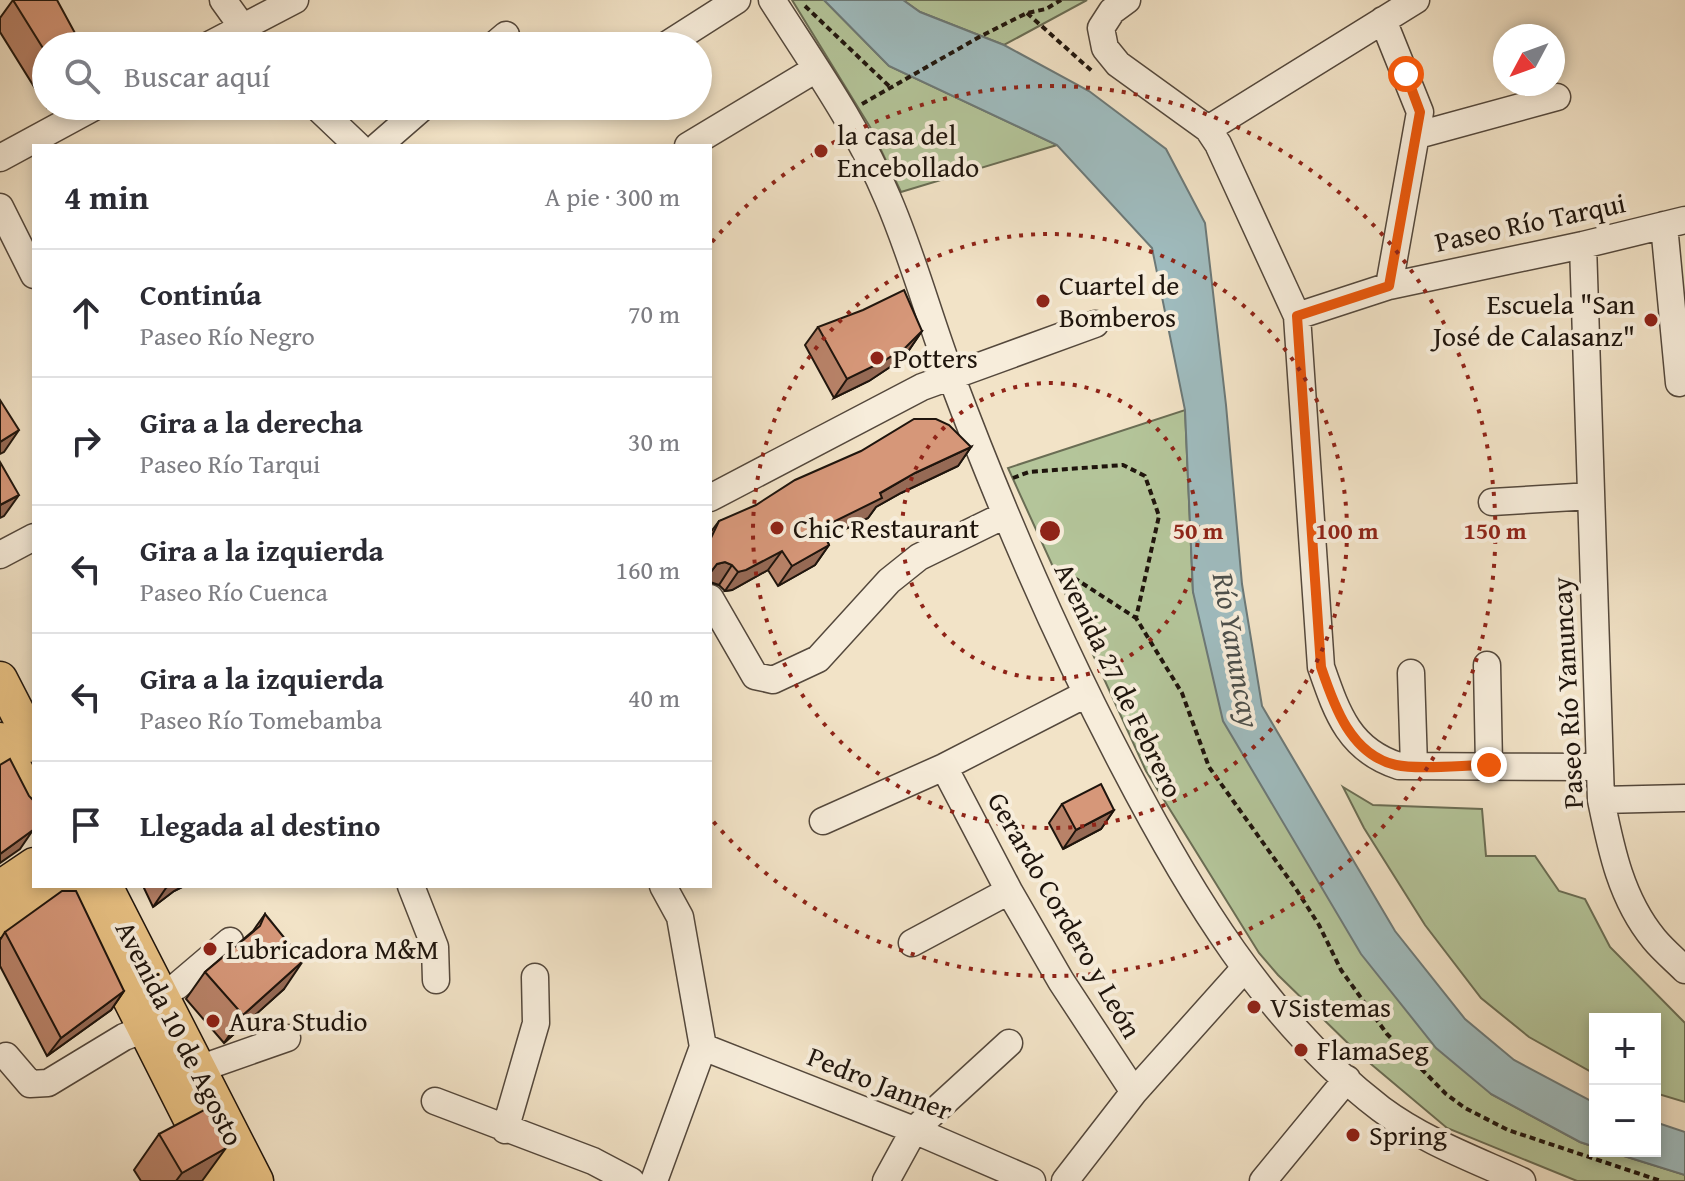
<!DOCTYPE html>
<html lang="es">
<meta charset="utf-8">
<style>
body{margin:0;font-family:"Gentium Book Plus",serif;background:#f2f2f3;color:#2b2b33}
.controls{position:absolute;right:24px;bottom:24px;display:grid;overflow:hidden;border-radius:0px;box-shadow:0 4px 12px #0003}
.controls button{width:72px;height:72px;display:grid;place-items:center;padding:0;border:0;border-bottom:2px solid #e1e1e2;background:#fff;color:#2b2b33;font:40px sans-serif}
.compass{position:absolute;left:1493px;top:24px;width:72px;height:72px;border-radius:50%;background:#fff;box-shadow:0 4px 12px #0003;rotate:229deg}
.stop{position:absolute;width:24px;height:24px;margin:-18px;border:6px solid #ea580c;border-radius:50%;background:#fff}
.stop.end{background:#ea580c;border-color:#fff;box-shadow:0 2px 8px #0008}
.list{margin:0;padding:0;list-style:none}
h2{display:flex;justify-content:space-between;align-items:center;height:104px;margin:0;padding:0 32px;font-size:34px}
h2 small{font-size:26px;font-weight:400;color:#7c7c81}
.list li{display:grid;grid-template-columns:52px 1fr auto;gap:24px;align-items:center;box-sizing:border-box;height:128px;padding:0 32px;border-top:2px solid #e1e1e2}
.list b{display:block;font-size:30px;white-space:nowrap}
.list p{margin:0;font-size:26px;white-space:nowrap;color:#7c7c81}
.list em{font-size:26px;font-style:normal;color:#7c7c81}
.icon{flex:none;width:44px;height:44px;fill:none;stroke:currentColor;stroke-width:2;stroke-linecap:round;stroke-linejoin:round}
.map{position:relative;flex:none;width:1685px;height:1181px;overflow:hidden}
.search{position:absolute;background:#fff;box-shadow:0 4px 12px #0003;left:32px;top:32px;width:680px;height:88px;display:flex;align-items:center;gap:20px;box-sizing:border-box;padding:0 28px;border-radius:44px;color:#7c7c81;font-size:30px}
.panel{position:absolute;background:#fff;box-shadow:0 4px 12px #0003;left:32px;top:144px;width:680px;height:744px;border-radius:0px}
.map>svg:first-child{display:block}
.green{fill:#b4c59a;stroke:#6a6d54;stroke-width:2}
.water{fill:#9fbcbf;stroke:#6c7978;stroke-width:2}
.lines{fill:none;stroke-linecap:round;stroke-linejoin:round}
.minor-casing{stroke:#54483c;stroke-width:29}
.major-casing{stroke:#1f150d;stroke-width:37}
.path{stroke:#1f150d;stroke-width:4;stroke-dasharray:6 4;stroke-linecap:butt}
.minor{stroke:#f7eddb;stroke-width:26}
.major{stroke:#e9c284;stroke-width:34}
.wall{fill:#b88268;stroke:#1f150d;stroke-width:2}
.shaded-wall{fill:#966a55;stroke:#1f150d;stroke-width:2}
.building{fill:#d69779;stroke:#1f150d;stroke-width:2}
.route{stroke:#ea580c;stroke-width:10}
.ring{fill:none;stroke:#8f2418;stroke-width:4;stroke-dasharray:4 8}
.poi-dot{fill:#8f2418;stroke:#f7eddb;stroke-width:3}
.labels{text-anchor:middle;stroke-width:8;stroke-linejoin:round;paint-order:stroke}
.poi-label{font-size:28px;fill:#1f150d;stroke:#f7eddb;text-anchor:start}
.street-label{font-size:28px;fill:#1f150d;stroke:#f7eddb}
.water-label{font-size:30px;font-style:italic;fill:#4c4f4b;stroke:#f7eddb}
.centre{fill:#8f2418;stroke:#f7eddb;stroke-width:4}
.ring-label{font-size:24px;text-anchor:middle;font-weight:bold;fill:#8f2418;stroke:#f7eddb;stroke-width:8;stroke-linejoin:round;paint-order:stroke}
</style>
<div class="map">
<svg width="1685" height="1181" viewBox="0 0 1685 1181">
<rect width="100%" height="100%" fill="#f2e3c7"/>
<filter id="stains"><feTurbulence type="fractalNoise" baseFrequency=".0025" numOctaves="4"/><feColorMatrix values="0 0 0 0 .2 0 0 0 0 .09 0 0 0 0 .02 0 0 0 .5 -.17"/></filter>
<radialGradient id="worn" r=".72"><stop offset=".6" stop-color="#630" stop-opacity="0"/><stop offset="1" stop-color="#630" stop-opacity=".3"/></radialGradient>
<path class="green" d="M792 0H824L889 66 1057 145 901 192 870 127Z
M903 0H1087L1004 45 920 12Z
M1185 410 1193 592 1491 1094 1580 1142 1595 1147V1151H1608L1685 1175V1181H1577L1447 1128 1359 1054 1278 975 1259 953 1146 771 1008 468Z
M1343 787 1373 805 1482 809 1486 856H1535L1559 891 1585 899 1610 947 1685 1023V1102L1655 1093V1019H1595V1074L1529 1037 1481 998 1425 925 1364 828Z"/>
<path class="water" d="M824 0H903L920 12 1004 45 1089 91 1166 149 1205 223 1226 405 1242 584 1262 706 1395 931 1465 1019 1514 1060 1595 1103V1147L1580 1142 1491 1094 1436 1048 1361 954 1223 721 1193 592 1185 410 1152 248 1057 145 889 66Z
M1655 1122 1685 1132V1175L1608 1151H1655Z"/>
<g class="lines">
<g class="minor-casing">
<path id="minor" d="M223 0 256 46
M772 0C813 64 859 129 888 199 913 257 929 318 951 376 1001 509 1057 639 1123 765 1189 892 1266 1021 1381 1109 1424 1141 1474 1159 1522 1181
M1127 0 1112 11 1101 28 1105 48 1118 64 1208 129 1218 144 1297 316 1321 667C1337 713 1349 750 1399 766L1598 767
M1383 20 1420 112 1389 286
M207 46 295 0
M493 46 506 35
M665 46 737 0
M316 106 358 146
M1208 129 1416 0
M1418 135 1557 97
M378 146 424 106
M688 146 816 69
M0 158 96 106
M0 207 34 275
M1664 225 1679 383
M1583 245 1601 800C1611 849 1621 899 1654 939 1663 950 1675 960 1685 970
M1297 316 1389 286 1583 245 1685 220
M710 498 922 387 1095 324
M1492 502 1591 496
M0 555 34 537
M710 598 755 676 773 680 818 659 889 581 919 557 1005 515
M1487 665 1489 765
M1411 673 1414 766
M944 767 1009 891 1061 981 1134 1092
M1601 800 1685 798
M823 821 944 767 1086 694
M411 886 435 947 436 980
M912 943 1009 891
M160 993 177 986 230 941
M703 1047 914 1130 1032 1181
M6 1056 30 1084 48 1083 124 1037 145 1029
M201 1074 213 1064 287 1038
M435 1101 593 1161 631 1181
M505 1130 536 1023 535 977
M654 1181 703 1047 680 917 663 886
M886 1181 914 1130 1009 1043
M1065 1181 1134 1092 1245 968
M1263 1181 1347 1079"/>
</g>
<g class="major-casing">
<path id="major" d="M0 679 34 745
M0 740 34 806
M73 886 222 1181
M105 886 256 1181
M0 888 34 865
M0 920 47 886"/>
</g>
<path class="path" d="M805 6 890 87
M1027 13 1093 72
M862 104 981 36 1027 13 1046 9 1061 0
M1013 478 1029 472 1123 465 1145 476 1159 516 1136 618 1182 693 1209 767 1296 889 1319 925 1341 970 1387 1034 1446 1094 1465 1108 1508 1130 1661 1181
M1055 573 1068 574 1136 618"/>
<use href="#minor" class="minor"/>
<use href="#major" class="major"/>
</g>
<path class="wall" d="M13 0 46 46V106L0 32V18Z
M818 327 922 331 909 350 893 365 869 381 834 398 805 345Z
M971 447 958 466 901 493 876 507 868 518 826 538 829 545 815 565 778 586 768 570 732 590 725 591 719 585 710 582V533L719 521Z
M1062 804 1114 810 1101 829 1063 849 1049 823Z
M143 886H184L174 891 153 907Z
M265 914 284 989 224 1043 186 999 205 972 253 931Z
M5 932 124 991 111 1010 47 1056 0 966V940Z
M159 1134 202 1181H141L134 1170Z"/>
<path class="shaded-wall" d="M922 331 909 350 893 365 869 381 834 398 847 379Z
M19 430 4 452 0 454V442Z
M971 447 958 466 901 493 876 507 868 518 807 548 821 528 915 473Z
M19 495 4 516 0 518V505Z
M829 545 815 565 778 586 792 566Z
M782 551 768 570 732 590 725 591 738 572Z
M725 562 732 565 719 585 710 582V573L717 564Z
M1114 810 1101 829 1063 849 1076 830Z
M33 830 20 849 0 863V854Z
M169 886H184L174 891 153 907 166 888Z
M303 961 284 989 224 1043 243 1015Z
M124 991 111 1010 47 1056 61 1038Z
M226 1148 202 1181H176L182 1173Z"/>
<path class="building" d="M13 0H57L82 46H46V53Z
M904 290 922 331 906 347 882 362 847 379 818 327 863 310Z
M0 400 19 430 0 442Z
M914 419H936L949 425 971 447 915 473 880 493 882 498 821 528 829 545 792 566 782 551 746 570 738 572 732 565 725 562 717 564 710 573V540L719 521 756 505 795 480 861 451Z
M0 462 19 495 0 505Z
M10 759 29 796 34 801V827L33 830 0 854V765Z
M1101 784 1114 810 1076 830 1062 804Z
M62 891H76L124 991 61 1038 5 932Z
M265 914 303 961 243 1015 205 972 260 926Z
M206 1109 226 1148 182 1173 159 1134Z"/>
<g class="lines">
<path class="route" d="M1406 74 1420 112 1389 286 1297 316 1321 667C1334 706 1351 755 1396 765 1418 770 1465 765 1489 765"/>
</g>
<g class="ring">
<circle cx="1050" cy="531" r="148"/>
<circle cx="1050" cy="531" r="297"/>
<path d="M712 242A445 445 0 1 1 712 820"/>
</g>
<g class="poi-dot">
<circle cx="821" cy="151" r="8"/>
<circle cx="1043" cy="301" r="8"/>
<circle cx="1651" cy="320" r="8"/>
<circle cx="877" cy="358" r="8"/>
<circle cx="777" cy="528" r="8"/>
<circle cx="210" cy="949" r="8"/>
<circle cx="1254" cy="1007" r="8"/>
<circle cx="213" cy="1021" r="8"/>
<circle cx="1301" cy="1050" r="8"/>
<circle cx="1353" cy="1135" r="8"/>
</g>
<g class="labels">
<g class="poi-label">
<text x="837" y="145">la casa del<tspan x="837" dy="32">Encebollado</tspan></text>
<text x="1059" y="295">Cuartel de<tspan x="1059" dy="32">Bomberos</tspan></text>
<text x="1635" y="314" text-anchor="end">Escuela "San<tspan x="1635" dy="32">José de Calasanz"</tspan></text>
<text x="893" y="368">Potters</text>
<text x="793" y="538">Chic Restaurant</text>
<text x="226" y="959">Lubricadora M&amp;M</text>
<text x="1270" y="1017">VSistemas</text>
<text x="229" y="1031">Aura Studio</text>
<text x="1317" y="1060">FlamaSeg</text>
<text x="1369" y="1145">Spring</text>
</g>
<g class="street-label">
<text transform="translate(1530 222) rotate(-12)" y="10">Paseo Río Tarqui</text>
<text transform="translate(1119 680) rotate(64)" y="10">Avenida 27 de Febrero</text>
<text transform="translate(1567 693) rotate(-93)" y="10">Paseo Río Yanuncay</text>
<text transform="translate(1065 915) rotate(60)" y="10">Gerardo Cordero y León</text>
<text transform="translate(180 1033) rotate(63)" y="10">Avenida 10 de Agosto</text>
<text transform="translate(880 1083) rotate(22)" y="10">Pedro Janner</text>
</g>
<g class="water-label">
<text transform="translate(1236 650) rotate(80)" y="10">Río Yanuncay</text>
</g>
</g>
<circle cx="1050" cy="531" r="12" class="centre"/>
<g class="ring-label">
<text x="1198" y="539">50 m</text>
<text x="1347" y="539">100 m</text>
<text x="1495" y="539">150 m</text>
</g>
<rect width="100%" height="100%" filter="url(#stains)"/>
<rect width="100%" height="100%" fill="url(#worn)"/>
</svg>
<div class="controls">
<button>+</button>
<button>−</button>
</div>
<svg class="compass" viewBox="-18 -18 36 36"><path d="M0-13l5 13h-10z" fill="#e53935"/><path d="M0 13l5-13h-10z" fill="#7c7c81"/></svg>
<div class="stop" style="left:1406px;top:74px"></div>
<div class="stop end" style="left:1489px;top:765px"></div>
<div class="search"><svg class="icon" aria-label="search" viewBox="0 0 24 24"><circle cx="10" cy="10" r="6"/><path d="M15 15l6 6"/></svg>Buscar aquí</div>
<section class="panel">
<h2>4 min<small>A pie · 300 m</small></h2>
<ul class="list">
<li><svg class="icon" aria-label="ahead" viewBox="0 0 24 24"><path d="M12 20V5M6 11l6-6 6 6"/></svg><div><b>Continúa</b><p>Paseo Río Negro</p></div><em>70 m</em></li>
<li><svg class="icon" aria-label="right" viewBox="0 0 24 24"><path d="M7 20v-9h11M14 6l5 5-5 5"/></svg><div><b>Gira a la derecha</b><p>Paseo Río Tarqui</p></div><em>30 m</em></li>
<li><svg class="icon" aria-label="left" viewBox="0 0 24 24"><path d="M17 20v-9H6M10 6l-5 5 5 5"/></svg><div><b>Gira a la izquierda</b><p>Paseo Río Cuenca</p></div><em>160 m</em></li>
<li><svg class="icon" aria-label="left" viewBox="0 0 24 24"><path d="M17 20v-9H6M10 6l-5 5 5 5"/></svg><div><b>Gira a la izquierda</b><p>Paseo Río Tomebamba</p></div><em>40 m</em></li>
<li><svg class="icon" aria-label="arrive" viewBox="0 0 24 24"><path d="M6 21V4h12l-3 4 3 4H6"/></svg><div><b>Llegada al destino</b></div></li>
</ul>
</section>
</div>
